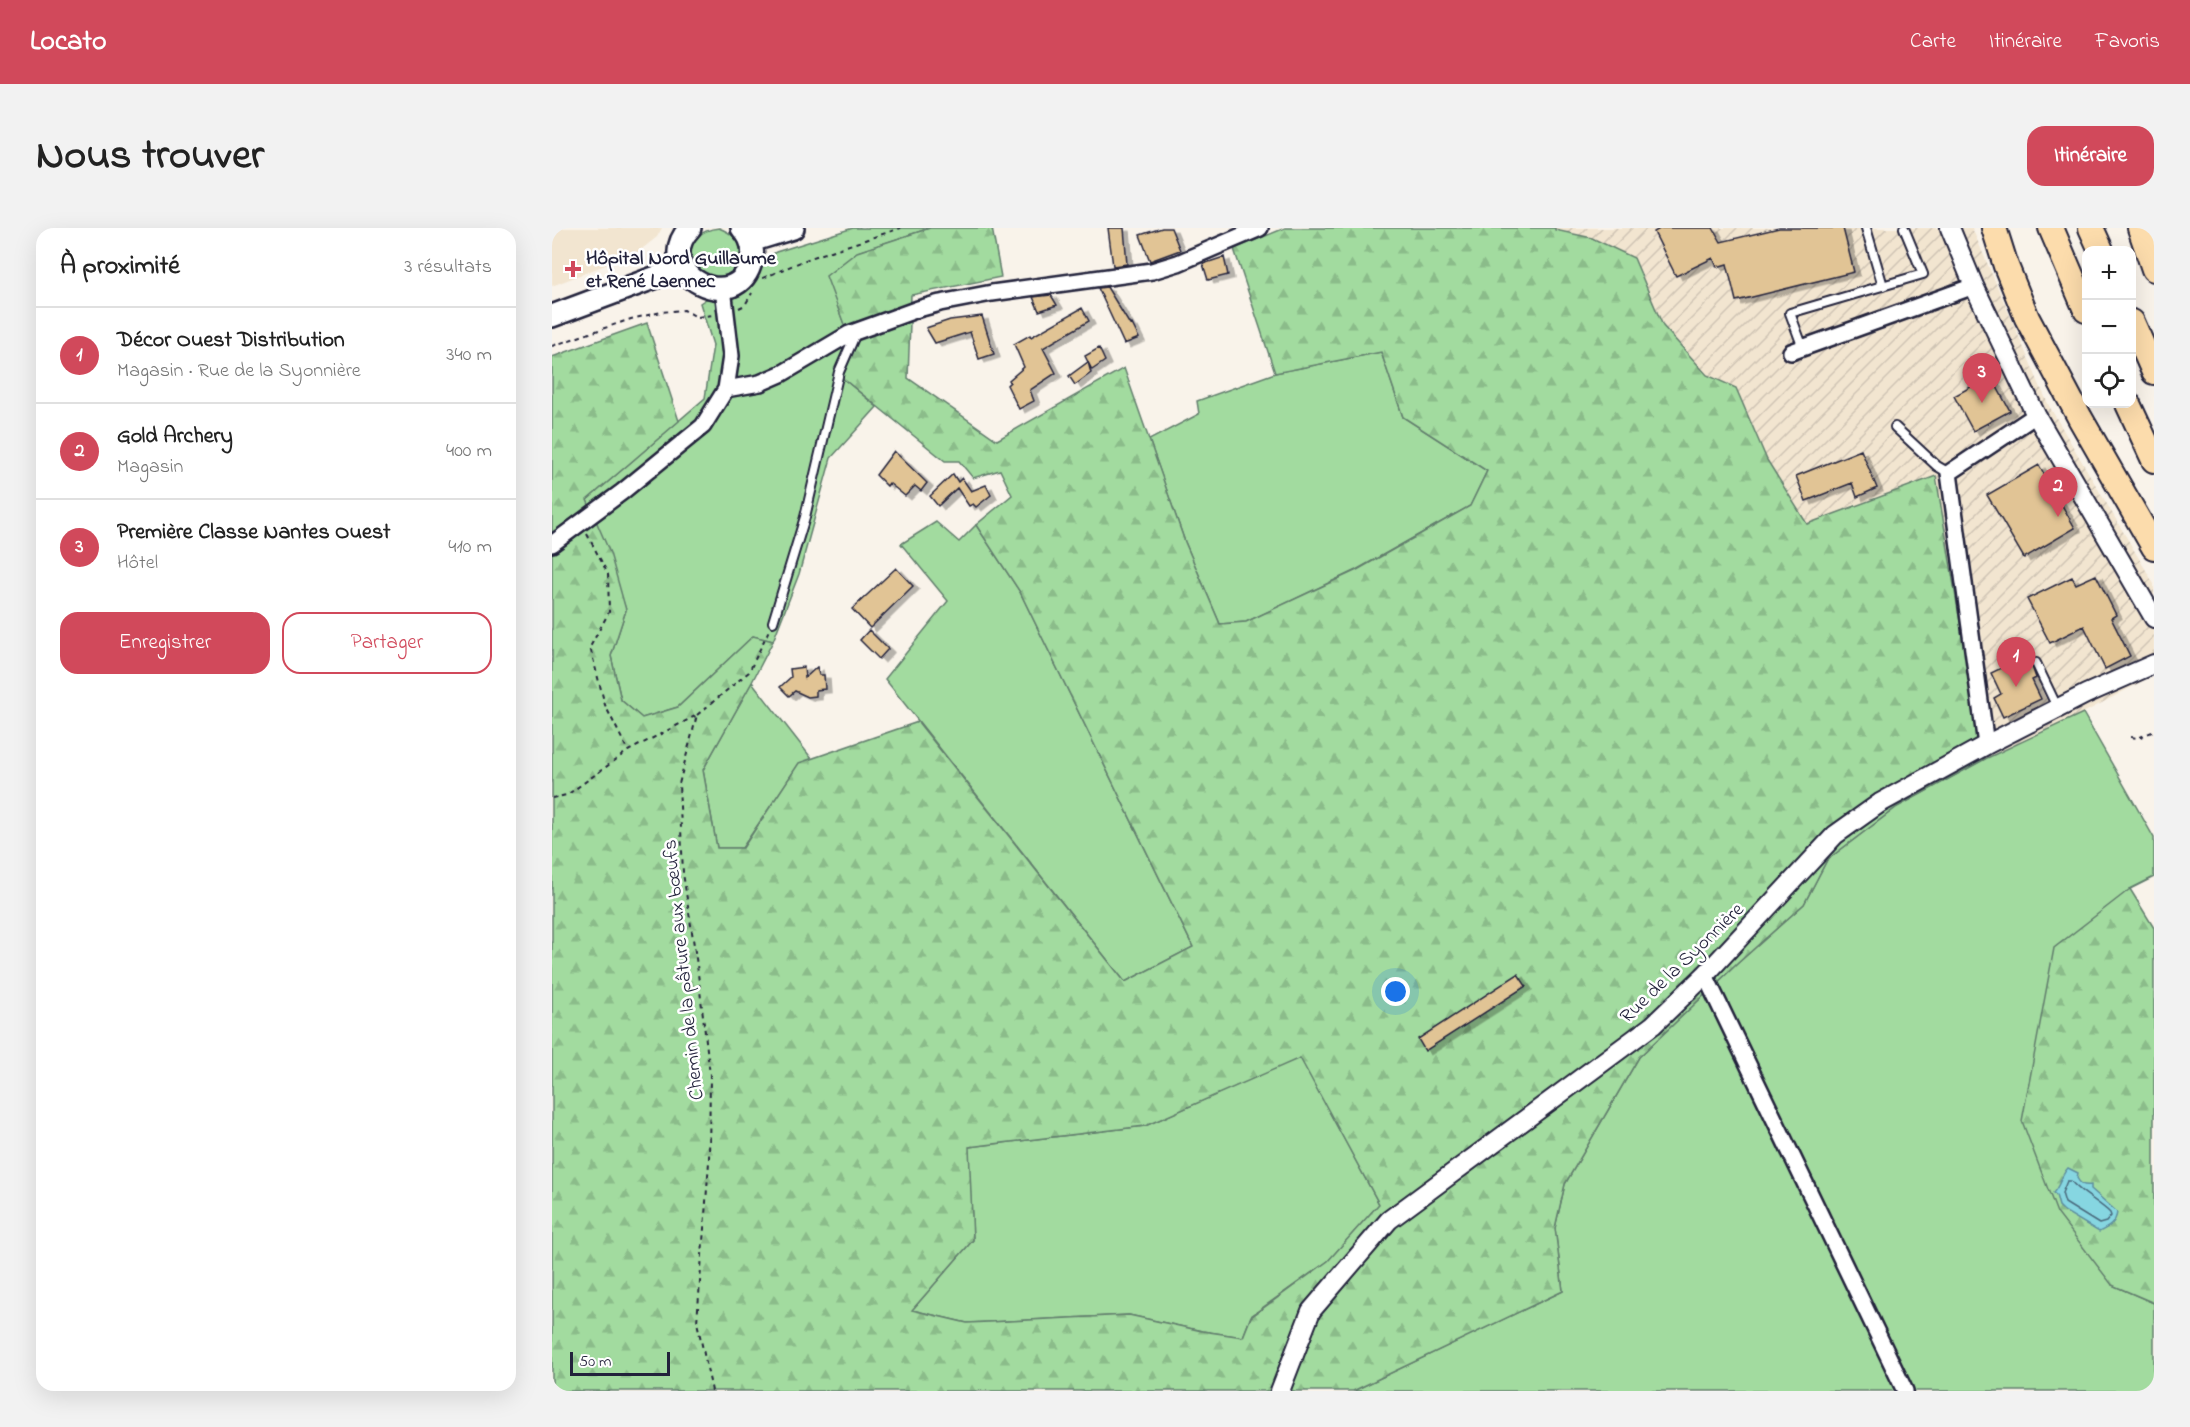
<!DOCTYPE html>
<html lang="fr">
<meta charset="utf-8">
<style>
body{margin:0;font-family:"Indie Flower",sans-serif;background:#f2f2f2;color:#222}
.controls{position:absolute;right:18px;top:18px;display:grid;overflow:hidden;border-radius:12px;box-shadow:0 6px 24px #0002}
.controls button{width:54px;height:54px;display:grid;place-items:center;padding:0;border:0;border-bottom:2px solid #e0e0e0;background:#fff;color:#222;font:30px sans-serif}
.scale{position:absolute;left:18px;bottom:15px;width:100px;box-sizing:border-box;padding-left:6px;border:3px solid #22223b;border-top:0;font-size:16px;line-height:21px;white-space:nowrap;color:#22223b;-webkit-text-stroke:4px #fff;paint-order:stroke}
.you{position:absolute;left:844px;top:764px;width:21px;height:21px;margin:-15px;border:4px solid #fff;border-radius:50%;background:#1a73e8;box-shadow:0 0 0 9px #1a73e833}
.badge{display:grid;place-items:center;width:39px;height:39px;border-radius:50%;background:#d1495b;color:#fff;font-size:20px;font-weight:700}
.pin{position:absolute;translate:-50% -50px;filter:drop-shadow(0 2px 3px #0008)}
.pin::after{content:'';position:absolute;top:32px;width:21px;height:18px;background:inherit;clip-path:polygon(0 0,100% 0,50% 100%)}
.list{margin:0;padding:0;list-style:none}
h2{display:flex;justify-content:space-between;align-items:center;height:78px;margin:0;padding:0 24px;font-size:26px}
h2 small{font-size:20px;font-weight:400;color:#767676}
.list li{display:grid;grid-template-columns:39px 1fr auto;gap:18px;align-items:center;box-sizing:border-box;height:96px;padding:0 24px;border-top:2px solid #e0e0e0}
.list b{display:block;font-size:22px;white-space:nowrap}
.list p{margin:0;font-size:20px;white-space:nowrap;color:#767676}
.list em{font-size:20px;font-style:normal;color:#767676}
.actions{display:flex;gap:12px;padding:18px 24px}
.actions a{flex:1;padding:14px 0;border:2px solid #d1495b;border-radius:18px;text-align:center;font-size:21px;color:#d1495b}
.actions .main{background:#d1495b;color:#fff}
.icon{flex:none;width:33px;height:33px;fill:none;stroke:currentColor;stroke-width:2;stroke-linecap:round;stroke-linejoin:round}
.map{position:relative;flex:none;width:1602px;height:1163px;overflow:hidden;border-radius:18px}
header{display:flex;align-items:center;gap:36px;box-sizing:border-box;height:84px;padding:0 30px;background:#d1495b;color:#fff}
header strong{font-size:28px}
nav{display:flex;gap:33px;margin-inline-start:auto;font-size:21px}
.intro{display:flex;align-items:center;justify-content:space-between;box-sizing:border-box;height:144px;padding:0 36px}
h1{margin:0;font-size:42px}
.button{padding:15px 27px;border-radius:18px;background:#d1495b;color:#fff;font-size:21px;font-weight:700}
main{display:flex;gap:36px;padding:0 36px}
aside{flex:1;background:#fff;border-radius:18px;box-shadow:0 6px 24px #0002}
.map>svg:first-child{display:block}
.built{fill:#f2e5d0}
.industrial{fill:url(#industrial-furrows)}
.green{fill:#a2db9f;stroke:#627e6d;stroke-width:1.5}
.forest{fill:url(#forest-firs);stroke:#627e6d;stroke-width:1.5;fill-rule:evenodd}
.water{fill:#86d6e1;stroke:#5e8e9f;stroke-width:1.5}
.lines{fill:none;stroke-linecap:round;stroke-linejoin:round}
.shore{stroke:#4a6a7d;stroke-width:1.5}
.building{fill:#e1c495;stroke:#22223b;stroke-width:1.5;filter:url(#shadow)}
.service-casing{stroke:#22223b;stroke-width:12}
.minor-casing{stroke:#22223b;stroke-width:20}
.tertiary-casing{stroke:#22223b;stroke-width:22}
.secondary-casing{stroke:#22223b;stroke-width:26}
.trunk-casing{stroke:#22223b;stroke-width:28}
.path{stroke:#22223b;stroke-width:2;stroke-dasharray:4.5 4.5;stroke-linecap:butt}
.service{stroke:#fff;stroke-width:8}
.minor{stroke:#fff;stroke-width:15}
.tertiary{stroke:#fff;stroke-width:18}
.secondary{stroke:#fff;stroke-width:21}
.trunk{stroke:#fcdcac;stroke-width:24}
.poi-dot{fill:#d1495b;stroke:#fff;stroke-width:2}
.labels{text-anchor:middle;stroke-width:5;stroke-linejoin:round;paint-order:stroke}
.poi-label{font-size:20px;font-weight:bold;fill:#22223b;stroke:#fff;text-anchor:start}
.street-label{font-size:20px;fill:#22223b;stroke:#fff}
</style>
<header>
<strong>Locato</strong>
<nav><a>Carte</a><a>Itinéraire</a><a>Favoris</a></nav>
</header>
<div class="intro"><h1>Nous trouver</h1><a class="button">Itinéraire</a></div>
<main>
<aside>
<h2>À proximité<small>3 résultats</small></h2>
<ul class="list">
<li><span class="badge">1</span><div><b>Décor Ouest Distribution</b><p>Magasin · Rue de la Syonnière</p></div><em>340 m</em></li>
<li><span class="badge">2</span><div><b>Gold Archery</b><p>Magasin</p></div><em>400 m</em></li>
<li><span class="badge">3</span><div><b>Première Classe Nantes Ouest</b><p>Hôtel</p></div><em>410 m</em></li>
</ul>
<div class="actions"><a class="main">Enregistrer</a><a>Partager</a></div>
</aside>
<div class="map">
<svg width="1602" height="1163" viewBox="0 0 1602 1163">
<defs>
<pattern id="industrial-furrows" width="10" height="10" patternUnits="userSpaceOnUse" patternTransform="scale(1.5)"><rect width="10" height="10" fill="#f2e5d0"/><path d="M-1 1l2-2M0 10L10 0M9 11l2-2" fill="none" stroke="#cfc4b4"/></pattern>
<pattern id="forest-firs" width="22" height="20" patternUnits="userSpaceOnUse" patternTransform="scale(1.5)"><rect width="22" height="20" fill="#a2db9f"/><path d="M5 1l3.5 6h-7zM16 11l3.5 6h-7z" fill="#8bbc8a"/></pattern>
<filter id="shadow"><feDropShadow dx="6" dy="3.5" stdDeviation="0" flood-color="#0004"/></filter>
</defs>
<rect width="100%" height="100%" fill="#f9f3ea"/>
<filter id="ink" filterUnits="userSpaceOnUse"><feTurbulence type="fractalNoise" baseFrequency=".0167" numOctaves="2"/><feDisplacementMap in="SourceGraphic" scale="12" xChannelSelector="R" yChannelSelector="G"/><feConvolveMatrix kernelMatrix="1 2 1 2 8 2 1 2 1" color-interpolation-filters="sRGB"/></filter>
<g filter="url(#ink)">
<path class="built" d="M0 0H110L105 9 86 24 0 58Z"/>
<path class="industrial" d="M1003 0H1420L1496 176 1602 356V447L1531 485 1433 531 1428 516 1384 249 1255 296 1215 232 1184 160 1155 147 1111 98 1082 30 1040 10 1003 2Z"/>
<path class="green" d="M167 0C192 10 196 28 178 48L154 51 138 32C138 12 147 2 167 0Z
M301 0H378L306 24 275 48 293 99 289 149 325 179 279 230 247 346 221 413 201 408 126 479 90 490 69 472 59 428 74 382 35 272 153 170 161 117 148 75 224 24Z
M829 124 851 189 935 243 918 278 804 342 694 394 668 396 633 314 597 212 647 186 645 173 723 145Z
M384 294 407 314 424 297 468 364 641 719 573 754 333 451 396 373 349 316Z
M200 454 260 531 247 536 190 620H165L151 542Z
M1531 485 1602 610V649L1578 661 1560 1057 1602 1075V1163H801L1011 1063 1003 1000 1013 956 1087 829 1186 735 1252 676 1275 632 1345 579 1433 531Z
M748 829 827 976 776 1033 699 1088 691 1109 650 1103 577 1087 415 1095 360 1082 421 1012 416 919 593 898Z"/>
<path class="forest" d="M378 0H440L449 49 359 67 356 150 445 212 572 140 633 314 668 396 694 394 805 342 918 278 935 243 851 189 829 124 723 145 682 21 733 0H1003V2L1040 10 1082 30 1111 98 1155 147 1184 160 1215 232 1255 296 1384 248 1428 516 1433 531 1345 579 1275 632 1252 676 1186 735 1087 829 1013 956 1003 1000 1011 1063 801 1163H0V129L95 95 127 193 35 272 58 325 74 382 59 428 69 472 90 490 126 479 201 408 221 413 200 454 151 542 165 620H191L247 535 366 494 573 754 641 719 468 364 424 297 460 267 448 242 421 250 407 233H393L289 149 293 99 274 48 305 24ZM748 830 827 976 776 1033 699 1089 691 1109 650 1103 577 1087 415 1095 360 1082 421 1012 417 919 593 898Z
M1578 661 1602 700V1075L1560 1057 1505 985 1470 893 1502 720Z"/>
<path class="water" d="M1516 940 1526 945 1525 950C1528 956 1531 958 1539 957V961L1565 984C1564 995 1557 999 1547 1004L1512 983 1507 978 1504 967 1501 965C1508 958 1509 947 1516 940Z"/>
<g class="lines">
<path class="shore" d="M1519 953C1527 964 1547 974 1558 985L1559 988 1554 994 1547 996 1513 975 1510 965 1515 953Z"/>
</g>
<path class="building" d="M556 0H572L575 36 561 38Z
M610 0H619L628 22 598 33 588 7Z
M1109 0H1161L1169 14 1227 0H1291L1302 44 1184 73 1175 36 1165 39 1161 30 1124 48 1102 4Z
M672 29 676 47 656 52 651 36Z
M555 59 578 97 580 96 587 110 572 116 546 60Z
M499 67 505 77 487 83 481 69Z
M530 80 537 93 491 120 504 145 478 162 482 173 467 181 455 157 458 154 457 152 472 139 462 116 478 107 479 109Z
M430 88 442 126 427 131 418 104 383 115 374 100 398 92Z
M547 120 553 133 540 142 533 128Z
M536 134 539 145 523 157 517 148Z
M1439 148 1458 183 1421 203 1402 168Z
M1309 222 1325 260 1305 269 1300 255 1254 273 1244 248Z
M342 223 375 255 369 263 363 258 353 268 337 255 335 258 324 247Z
M1487 237 1523 300 1472 330 1435 267Z
M401 246 406 254 410 250 419 263 434 257 439 267 424 279 421 276 417 278 405 260 386 278 378 268Z
M344 340 361 358 318 400 300 381Z
M1544 347 1564 387 1559 390 1578 428 1553 441 1532 398 1498 415 1475 371 1520 349 1524 356Z
M317 402 336 421 327 431 308 412Z
M1476 427 1484 450 1480 452 1489 471 1451 489 1442 470 1449 466 1439 445Z
M252 439 253 450 265 439 267 447H272L273 461 264 462V468L256 469 243 463 237 468 228 459 239 449 238 441Z
M966 746 974 758 873 823 866 811Z"/>
<g class="lines">
<g class="service-casing">
<path id="service" d="M1314 0 1331 58
M1251 120 1238 85 1371 46 1352 0
M1343 199 1385 238 1397 245
M221 394 253 289 287 144 304 105
M1484 435 1505 479"/>
</g>
<g class="minor-casing">
<path id="minor" d="M1239 124 1422 58
M174 161 208 155 231 145 297 106 366 81 388 75 440 65 600 43 626 35 708 0
M0 316 70 264 151 198 174 161 179 128 171 60
M1434 517 1397 245 1484 187
M1153 747 1353 1163"/>
</g>
<g class="tertiary-casing">
<path id="tertiary" d="M1398 0 1422 58 1484 187 1602 390
M728 1163 759 1083 837 992 1101 797 1153 747 1283 607 1328 575 1434 517 1534 466 1602 436"/>
</g>
<g class="secondary-casing">
<path id="secondary" d="M138 0C96 45 187 93 200 30 202 19 198 8 190 0
M199 13 241 0
M0 88 131 39"/>
</g>
<g class="trunk-casing">
<path id="trunk" d="M1442 0 1454 38 1475 90 1528 190 1602 319
M1499 0 1534 82
M1539 0 1549 22
M1588 0 1602 41
M1580 94 1602 144
M1576 176 1602 232"/>
</g>
<path class="path" d="M211 50 258 30 349 0
M187 80 193 77 200 65
M0 118 79 91 109 84 132 82 145 89 161 87
M35 306 56 346 57 384 38 419 53 477 76 523
M145 487 197 444 217 402
M1579 509 1586 510 1602 503
M0 570 15 567 76 523 145 487 127 556 131 645 145 737 158 847 157 934 145 1094 160 1163"/>
<use href="#service" class="service"/>
<use href="#minor" class="minor"/>
<use href="#tertiary" class="tertiary"/>
<use href="#secondary" class="secondary"/>
<use href="#trunk" class="trunk"/>
</g>
</g>
<path class="poi-dot" d="M18 32h6v6h6v6h-6v6h-6v-6h-6v-6h6z"/>
<g class="labels">
<g class="poi-label">
<text x="34" y="36">Hôpital Nord Guillaume<tspan x="34" dy="23">et René Laennec</tspan></text>
</g>
<g class="street-label">
<text transform="translate(1129 734) rotate(-44)" y="7">Rue de la Syonnière</text>
<text transform="translate(130 742) rotate(-96)" y="7">Chemin de la pâture aux bœufs</text>
</g>
</g>
</svg>
<div class="controls">
<button>+</button>
<button>−</button>
<button><svg class="icon" aria-label="locate" viewBox="0 0 24 24"><circle cx="12" cy="12" r="6"/><path d="M12 2v4M12 18v4M2 12h4M18 12h4"/></svg></button>
</div>
<div class="scale">50 m</div>
<div class="you"></div>
<div class="pin badge" style="left:1464px;top:459px">1</div>
<div class="pin badge" style="left:1506px;top:289px">2</div>
<div class="pin badge" style="left:1430px;top:175px">3</div>
</div>
</main>
